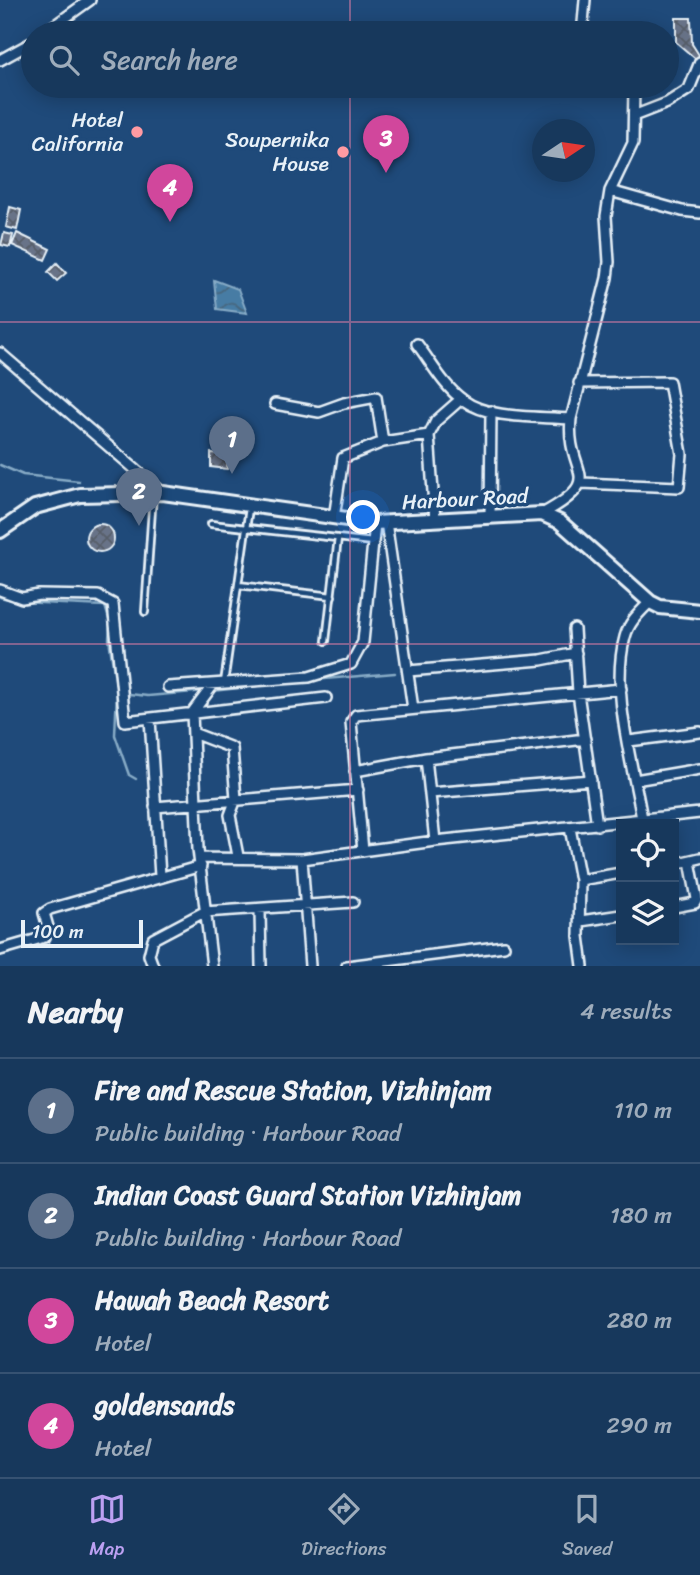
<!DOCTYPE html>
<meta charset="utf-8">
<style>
body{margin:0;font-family:Sriracha,sans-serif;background:#244365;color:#f1f3f6}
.controls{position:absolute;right:21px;bottom:21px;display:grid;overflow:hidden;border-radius:0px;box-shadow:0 4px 18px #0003}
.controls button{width:63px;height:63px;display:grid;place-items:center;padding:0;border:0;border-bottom:2px solid #365272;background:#17385c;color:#f1f3f6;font:35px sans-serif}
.compass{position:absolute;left:532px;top:119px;width:63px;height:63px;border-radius:50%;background:#17385c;box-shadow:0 4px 18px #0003;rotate:77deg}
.scale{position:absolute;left:21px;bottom:18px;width:122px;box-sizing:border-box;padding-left:7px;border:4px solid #e8f1f8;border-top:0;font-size:19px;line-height:24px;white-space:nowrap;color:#e8f1f8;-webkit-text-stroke:5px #1f4a7a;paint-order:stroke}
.you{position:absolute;left:364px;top:518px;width:24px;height:24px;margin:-18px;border:5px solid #fff;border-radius:50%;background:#1a73e8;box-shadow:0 0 0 10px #1a73e833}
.badge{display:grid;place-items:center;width:46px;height:46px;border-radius:50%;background:#bca0f2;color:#fff;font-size:23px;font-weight:700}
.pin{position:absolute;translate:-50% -58px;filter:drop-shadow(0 2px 4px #0008)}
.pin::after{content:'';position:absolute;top:37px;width:24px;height:21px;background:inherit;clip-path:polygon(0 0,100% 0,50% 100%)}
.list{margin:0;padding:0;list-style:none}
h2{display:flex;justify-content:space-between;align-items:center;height:91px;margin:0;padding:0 28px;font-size:30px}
h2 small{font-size:23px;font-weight:400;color:#9eacbb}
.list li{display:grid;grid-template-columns:46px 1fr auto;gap:21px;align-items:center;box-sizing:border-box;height:105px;padding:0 28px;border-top:2px solid #365272}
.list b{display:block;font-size:26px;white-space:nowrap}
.list p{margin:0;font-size:23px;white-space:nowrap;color:#9eacbb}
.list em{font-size:23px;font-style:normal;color:#9eacbb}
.icon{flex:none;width:38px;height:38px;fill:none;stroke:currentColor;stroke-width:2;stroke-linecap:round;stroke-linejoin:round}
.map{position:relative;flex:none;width:700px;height:966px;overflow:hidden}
.search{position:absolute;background:#17385c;box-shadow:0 4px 18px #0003;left:21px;right:21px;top:21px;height:77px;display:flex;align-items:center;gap:18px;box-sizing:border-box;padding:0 24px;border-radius:38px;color:#9eacbb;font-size:26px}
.sheet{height:511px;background:#17385c}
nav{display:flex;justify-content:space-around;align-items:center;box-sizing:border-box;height:98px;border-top:2px solid #365272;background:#17385c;font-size:19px;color:#9eacbb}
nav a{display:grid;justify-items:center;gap:4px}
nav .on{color:#bca0f2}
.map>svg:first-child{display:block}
.water{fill:url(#water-waves);stroke:#87abc6;stroke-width:2}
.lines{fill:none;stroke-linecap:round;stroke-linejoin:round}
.stream{stroke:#87abc6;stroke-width:2.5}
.building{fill:url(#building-cross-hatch);stroke:#e8f1f8;stroke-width:2}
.lane-casing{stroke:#e8f1f8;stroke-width:10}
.street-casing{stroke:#e8f1f8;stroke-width:14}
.secondary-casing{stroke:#e8f1f8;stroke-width:18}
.lane{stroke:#1f4a7a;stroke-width:4.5}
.street{stroke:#1f4a7a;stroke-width:9}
.secondary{stroke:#1f4a7a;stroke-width:12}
.grid{fill:none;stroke:#d37aa2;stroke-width:2;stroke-opacity:0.55}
.poi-dot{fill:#ff9aa2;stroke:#1f4a7a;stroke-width:2.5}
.labels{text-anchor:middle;stroke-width:7;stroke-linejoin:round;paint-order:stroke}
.poi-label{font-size:21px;fill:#e8f1f8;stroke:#1f4a7a;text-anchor:end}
.street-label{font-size:21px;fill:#e8f1f8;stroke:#1f4a7a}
</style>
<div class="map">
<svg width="700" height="966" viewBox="0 0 700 966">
<defs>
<pattern id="water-waves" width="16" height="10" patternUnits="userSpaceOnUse" patternTransform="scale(1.75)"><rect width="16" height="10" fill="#477ca4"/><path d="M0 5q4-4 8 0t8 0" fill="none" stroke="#47657c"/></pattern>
<pattern id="building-cross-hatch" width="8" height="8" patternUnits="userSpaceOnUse" patternTransform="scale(1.75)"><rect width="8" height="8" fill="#687388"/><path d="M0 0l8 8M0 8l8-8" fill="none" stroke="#575e69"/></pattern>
</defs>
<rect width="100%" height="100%" fill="#1f4a7a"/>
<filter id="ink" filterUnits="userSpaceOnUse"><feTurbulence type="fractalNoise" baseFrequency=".0143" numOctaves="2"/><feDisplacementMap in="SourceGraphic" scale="14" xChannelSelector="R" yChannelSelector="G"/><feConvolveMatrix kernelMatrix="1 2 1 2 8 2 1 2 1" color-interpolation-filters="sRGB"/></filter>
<g filter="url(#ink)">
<path class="water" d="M214 280 238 289 247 313 217 309Z"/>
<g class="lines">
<path class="stream" d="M0 465 23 475 79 481
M0 597 21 602 105 606 110 623 109 639 117 692 115 735 129 775 136 779
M313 680 395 673
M212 691 285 683
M129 694 148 696 205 691"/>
</g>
<path class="building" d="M676 18H691L692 44 699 55 697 60 676 42Z
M10 207 21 210 17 230 6 227Z
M4 233 13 235 10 247 1 245Z
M17 233 50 249 45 260 12 245Z
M57 263 66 273 57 281 48 272Z
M211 453 228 454 227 469 211 467Z
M86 538a14 14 0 1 1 28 0a14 14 0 1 1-28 0Z"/>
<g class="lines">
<g class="lane-casing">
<path id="lane" d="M211 524 373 542
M238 585 332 596
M145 612 153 494
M326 641 338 538
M224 683 249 508"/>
</g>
<g class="street-casing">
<path id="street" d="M585 0 583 23 587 33
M44 33 90 0
M0 60 33 42
M636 115 667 103 689 89 700 62
M610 191 682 211 700 213
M417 344C431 362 444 387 463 400 490 420 538 416 571 419
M0 353 163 493
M579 383 669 382 682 454 679 487 581 483
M275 404 319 412 344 403 376 397 383 442
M542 514C610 477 565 475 571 419L607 278 609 262 606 216 610 191 633 143 634 86
M490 517 491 411
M334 518 343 458 383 442 429 435
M435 520 429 435 436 421 461 399
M386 522 413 709
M0 590 22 598 39 595 98 596 113 604 125 721 326 698
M574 629 578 693 597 825
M408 671 541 660 576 653
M168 687 309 677 351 664 363 642 375 523
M150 719 160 876
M193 733 232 748 236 799 230 815 238 856
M629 741 700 732
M426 758 435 841
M355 771 426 758 585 739
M635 780 700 769
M430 793 591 780
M155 807 358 790
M642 819C633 765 610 690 625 637 629 622 639 613 650 602
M570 828 580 880 579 936 583 966
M363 851 351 722 356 715 621 689
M199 858 302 859
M674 864 700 858
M580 880 621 873
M674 907 695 903 697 899 690 861
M260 910 261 966
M581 921 621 915
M0 950 45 937 48 927 44 913 50 909 201 866
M153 966 149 955 153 939 204 912 353 902
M212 966 198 849 192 713 213 685
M310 966 302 859 435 841 700 813
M347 966 504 946"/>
</g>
<g class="secondary-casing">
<path id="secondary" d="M0 531 35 507 80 495 163 493 375 523 542 514 560 522 650 602 660 607 700 611"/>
</g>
<use href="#lane" class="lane"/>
<use href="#street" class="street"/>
<use href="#secondary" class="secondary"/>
</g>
</g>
<path class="grid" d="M350 0V33M350 86V966M0 322H700M0 644H700"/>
<g class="poi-dot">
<circle cx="137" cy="132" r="7"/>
<circle cx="343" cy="152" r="7"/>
</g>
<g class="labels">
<g class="poi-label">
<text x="123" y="127">Hotel<tspan x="123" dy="24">California</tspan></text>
<text x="329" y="147">Soupernika<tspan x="329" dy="24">House</tspan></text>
</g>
<g class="street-label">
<text transform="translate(465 499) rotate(-3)" y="7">Harbour Road</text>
</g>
</g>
</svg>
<div class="controls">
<button><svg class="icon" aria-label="locate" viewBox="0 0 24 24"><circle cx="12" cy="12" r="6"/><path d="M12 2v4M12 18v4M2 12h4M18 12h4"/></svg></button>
<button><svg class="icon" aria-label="layers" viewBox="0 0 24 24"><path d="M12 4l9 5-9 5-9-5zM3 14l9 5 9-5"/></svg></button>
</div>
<svg class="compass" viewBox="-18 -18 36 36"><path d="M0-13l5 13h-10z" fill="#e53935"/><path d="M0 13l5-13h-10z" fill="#9eacbb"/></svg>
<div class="scale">100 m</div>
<div class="you"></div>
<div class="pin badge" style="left:232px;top:474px;background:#5c6f8a">1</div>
<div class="pin badge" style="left:139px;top:526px;background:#5c6f8a">2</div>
<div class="pin badge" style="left:386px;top:173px;background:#d1479c">3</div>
<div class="pin badge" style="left:170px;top:222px;background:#d1479c">4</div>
<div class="search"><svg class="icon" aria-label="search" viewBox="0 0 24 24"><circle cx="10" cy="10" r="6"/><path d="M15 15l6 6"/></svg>Search here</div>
</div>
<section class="sheet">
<h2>Nearby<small>4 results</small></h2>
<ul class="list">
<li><span class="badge" style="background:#5c6f8a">1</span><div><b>Fire and Rescue Station, Vizhinjam</b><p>Public building · Harbour Road</p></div><em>110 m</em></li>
<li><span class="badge" style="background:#5c6f8a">2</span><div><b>Indian Coast Guard Station Vizhinjam</b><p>Public building · Harbour Road</p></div><em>180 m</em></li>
<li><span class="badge" style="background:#d1479c">3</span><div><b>Hawah Beach Resort</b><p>Hotel</p></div><em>280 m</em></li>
<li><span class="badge" style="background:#d1479c">4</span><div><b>goldensands</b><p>Hotel</p></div><em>290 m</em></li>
</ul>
</section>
<nav>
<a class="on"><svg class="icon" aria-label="map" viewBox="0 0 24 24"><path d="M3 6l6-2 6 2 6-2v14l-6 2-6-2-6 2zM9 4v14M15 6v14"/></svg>Map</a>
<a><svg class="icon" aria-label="directions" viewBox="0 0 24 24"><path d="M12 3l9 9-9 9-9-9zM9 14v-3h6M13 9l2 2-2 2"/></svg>Directions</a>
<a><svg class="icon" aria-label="saved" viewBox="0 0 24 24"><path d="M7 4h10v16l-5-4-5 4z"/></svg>Saved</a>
</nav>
